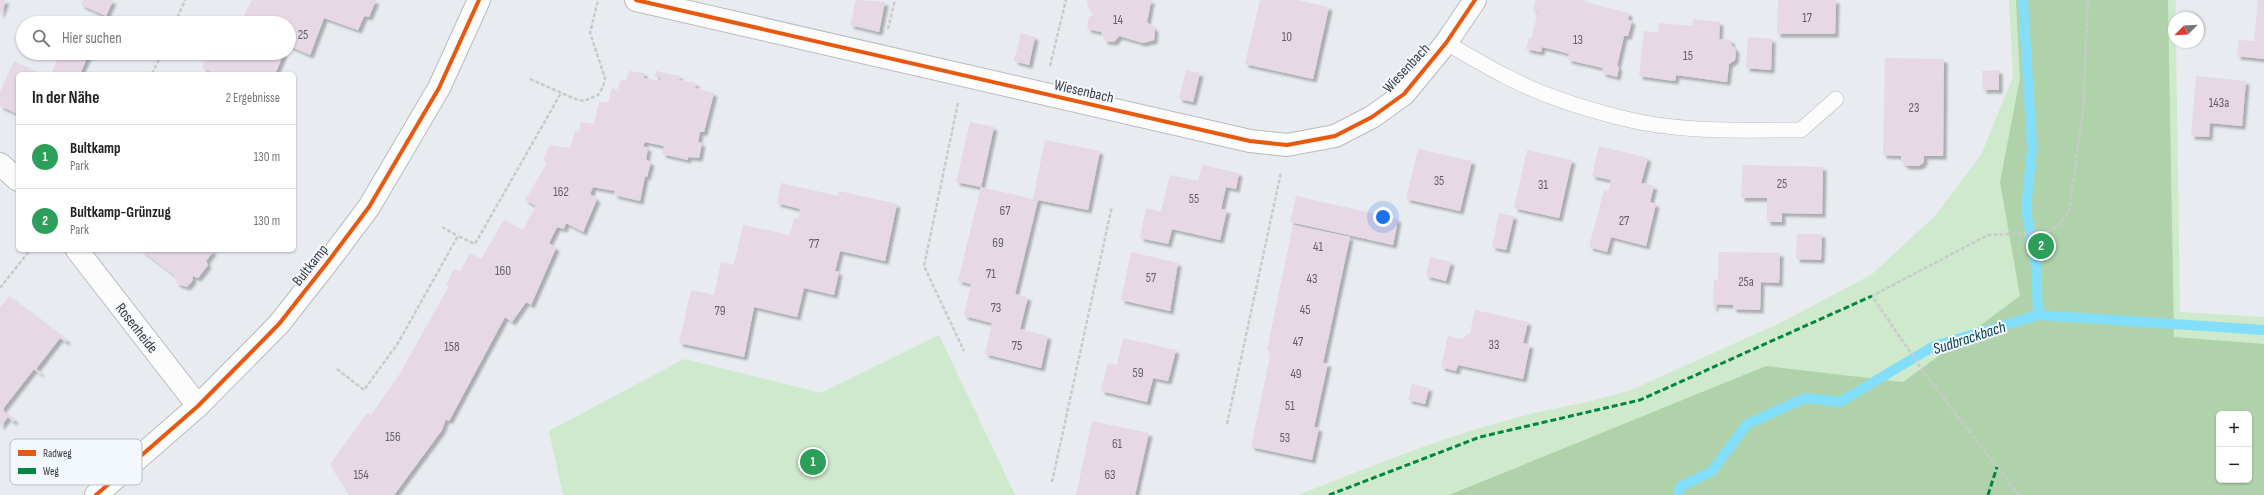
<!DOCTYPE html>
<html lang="de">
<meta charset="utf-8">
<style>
body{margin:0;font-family:"Sofia Sans Condensed",sans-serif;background:#f2f2f2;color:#222}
.controls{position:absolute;right:12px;bottom:12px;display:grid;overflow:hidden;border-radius:6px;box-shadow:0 1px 3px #0004}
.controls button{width:36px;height:36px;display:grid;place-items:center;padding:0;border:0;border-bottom:1px solid #e0e0e0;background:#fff;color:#222;font:20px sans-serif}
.compass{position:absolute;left:2168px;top:12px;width:36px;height:36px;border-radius:50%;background:#fff;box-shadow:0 1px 3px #0004;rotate:246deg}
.you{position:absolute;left:1383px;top:217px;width:14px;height:14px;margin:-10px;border:3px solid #fff;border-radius:50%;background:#1a73e8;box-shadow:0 0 0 6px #1a73e833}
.badge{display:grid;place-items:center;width:26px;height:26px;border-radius:50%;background:#ea580c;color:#fff;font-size:13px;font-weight:700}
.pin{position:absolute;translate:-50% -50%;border:2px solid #fff;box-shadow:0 1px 4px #0006}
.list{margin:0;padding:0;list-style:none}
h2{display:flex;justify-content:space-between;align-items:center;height:52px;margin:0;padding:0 16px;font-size:17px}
h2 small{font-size:13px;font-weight:400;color:#767676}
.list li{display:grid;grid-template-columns:26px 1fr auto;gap:12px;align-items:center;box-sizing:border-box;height:64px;padding:0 16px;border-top:1px solid #e0e0e0}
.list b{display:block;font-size:15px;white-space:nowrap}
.list p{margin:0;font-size:13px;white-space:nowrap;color:#767676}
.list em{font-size:13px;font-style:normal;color:#767676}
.icon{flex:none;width:22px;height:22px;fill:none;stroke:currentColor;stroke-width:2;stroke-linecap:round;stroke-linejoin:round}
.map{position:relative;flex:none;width:2264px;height:495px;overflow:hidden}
.search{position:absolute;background:#fff;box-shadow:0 1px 3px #0004;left:16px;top:16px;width:280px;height:44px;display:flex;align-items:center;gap:10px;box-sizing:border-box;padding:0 14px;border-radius:22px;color:#767676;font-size:15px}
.panel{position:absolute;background:#fff;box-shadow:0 1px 3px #0004;left:16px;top:72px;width:280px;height:180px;border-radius:6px}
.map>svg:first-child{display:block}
.green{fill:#cee9cb;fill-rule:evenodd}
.forest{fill:#afd2aa;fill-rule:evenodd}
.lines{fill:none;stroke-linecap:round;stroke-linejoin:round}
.stream{stroke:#82defa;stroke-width:10}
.building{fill:#e6d8e5;filter:url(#shadow)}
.service-casing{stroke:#b9bbbe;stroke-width:16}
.minor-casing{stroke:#b9bbbe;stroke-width:24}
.path{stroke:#c9cacb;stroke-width:2.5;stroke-dasharray:4 2;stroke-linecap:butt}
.service{stroke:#fcfcfd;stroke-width:15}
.minor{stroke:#fcfcfd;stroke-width:22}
.quiet{stroke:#00873e;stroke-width:3;stroke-dasharray:6 3;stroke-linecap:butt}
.cycleway-casing{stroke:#f3f8fe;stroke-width:6}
.cycleway{stroke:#e8590c;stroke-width:4}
.labels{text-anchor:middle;stroke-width:4;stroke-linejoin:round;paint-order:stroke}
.number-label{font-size:13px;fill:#646268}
.street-label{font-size:15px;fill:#393b3e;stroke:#f3f8fe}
.water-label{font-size:16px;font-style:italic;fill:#003c4b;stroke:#f3f8fe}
.key{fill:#f3f8fe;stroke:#bbbfc4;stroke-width:1}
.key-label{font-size:11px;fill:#393b3e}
</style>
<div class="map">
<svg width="2264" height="495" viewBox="0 0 2264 495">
<defs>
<filter id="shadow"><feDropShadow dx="3.5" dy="3.5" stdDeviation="1" flood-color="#0004"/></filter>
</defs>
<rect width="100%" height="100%" fill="#e8ebef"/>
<path class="green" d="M2009 0H2176L2174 42H2176L2180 312 2264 317V495H1298C1365 469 1432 441 1501 422 1544 409 1587 404 1631 390L1782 322 1871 275 1935 216 1981 155 2013 77ZM2219 414H2249V480H2219Z
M939 335 1015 495H563L549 431 684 359 821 393Z"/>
<path class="forest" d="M2016 0H2168L2174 337 2264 344V495H1449L1766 366 1903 382 2020 296 2000 182 2020 78ZM2219 414H2249V480H2219Z"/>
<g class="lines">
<path class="stream" d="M2023 0 2032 148 2026 209 2036 267 2038 315
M1678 495 1680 487 1712 471 1747 424 1805 398 1840 402 1934 346 2038 315 2264 330"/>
</g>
<path class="building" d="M0 0H6L0 16Z
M83 0H113L106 16 81 5Z
M252 0H376L369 17 364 16 358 30 324 18 310 55 289 46V23H227L236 20 240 23Z
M856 0 885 2 879 32 850 25Z
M1087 0H1153L1151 1 1147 22 1155 29 1154 40 1143 43 1119 36 1114 42 1105 41 1101 32 1087 29 1089 17 1094 15 1087 5Z
M1260 0H1297L1329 7 1313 79 1245 64Z
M1535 0H1585V2L1629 13 1628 20 1632 21 1628 36H1624L1617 66 1619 67 1617 77 1602 73 1603 68 1568 60 1569 54 1559 51 1542 47 1541 52 1526 49 1529 38 1531 39 1538 12 1533 11Z
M1778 0H1836L1835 34H1777Z
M2258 0H2264V59L2237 56 2239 40 2254 41Z
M1693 19 1720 22 1719 39 1731 40V44L1736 50 1735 60 1729 64 1727 82 1676 75 1675 81 1639 76 1644 31 1658 33 1659 23 1692 26Z
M1021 33 1035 37 1029 65 1014 61Z
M1748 37 1772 39 1771 70 1746 68Z
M60 53H89L80 74H51Z
M208 53H284L275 74H214L202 67Z
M1885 58 1944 59 1943 156H1924V162L1919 166H1906L1901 161V156L1883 155Z
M14 61 42 74H18V114L0 106V92Z
M1186 70 1200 73 1193 102 1179 99Z
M1999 70V90H1983L1982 71Z
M629 71 644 73V78L660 81V77H655L656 71 680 76 679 80 696 83 695 88 714 93 704 132H700L698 142 702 143 699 158 688 157V160L662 154 664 146 645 142 643 146 648 148 646 160 651 162 647 177 645 176 640 201 614 195 615 191 593 187 590 194 597 199 583 232 566 223 564 229 557 227 549 243 556 248 531 305 526 302 512 322 505 317 449 421 446 419 442 430 394 495H349L330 464 367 413 371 415 399 375 449 286 446 285 454 269 460 272 470 253 481 259 504 220 523 230 536 206 525 200 547 163 543 159 550 145 570 148 575 131 579 132 581 122 594 124 599 102 608 103 612 88 617 90 621 80H626Z
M2196 76 2246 81 2242 126 2210 123 2209 137 2191 136Z
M970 122 994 127 981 187 956 182Z
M1045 140 1100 151 1088 210 1038 200 1015 294 1028 297 1020 329 1048 336 1041 368 985 354 992 323 964 316 971 284 958 281 981 187 1033 199Z
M1599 146 1648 158 1641 183 1654 186 1650 202 1656 204 1646 246 1611 237 1607 252 1589 247 1604 190 1608 192 1611 180 1592 176Z
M1418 149 1472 161 1460 211 1406 199Z
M1527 150 1572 160 1559 218 1514 208Z
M1202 165 1239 173 1236 189 1226 187 1221 209 1227 210 1220 240 1172 229 1168 244 1140 238 1146 208 1161 212 1170 175 1198 181Z
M1743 165 1823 167 1822 214 1782 213V222H1767V198H1741Z
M781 183 838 196 839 191 897 204 885 261 840 251 835 271 839 272 834 295 804 288 797 317 754 307 744 357 679 343 691 290 714 295 721 262 734 265 743 225 790 235 794 218 798 219 800 209 777 203Z
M1296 196 1398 219 1393 245 1290 222Z
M1499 213 1514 216 1506 250 1492 247Z
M1293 225 1350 237 1323 363H1328L1314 427 1319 428 1312 460 1251 447 1271 351 1267 350Z
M1797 234H1822L1821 260 1796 259Z
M141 250H214L206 261 208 265 198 278 192 276 193 280 187 287 177 284 174 275Z
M1131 252 1178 263 1170 311 1121 300Z
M1719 252 1780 253 1779 283 1761 282 1760 310 1733 309V305L1715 304V308H1713L1714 280H1718Z
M1430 257 1451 262 1446 281 1426 276Z
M9 296 67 340 66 342 60 338 36 369 41 373 40 374 34 369 2 410 15 420 13 422 8 417 0 427V308Z
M1475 310 1528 322 1523 343 1530 345 1523 379 1458 365 1456 371 1441 367 1448 336 1462 339 1470 333Z
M1123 338 1176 350 1168 381 1153 378 1147 402 1101 391 1108 363 1117 365Z
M1412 384 1429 388 1425 404 1408 400Z
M1092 421 1149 433 1135 495H1076Z"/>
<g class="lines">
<g class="service-casing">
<path id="service" d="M1446 43C1466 54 1486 66 1507 77 1540 94 1586 109 1622 118 1679 133 1742 130 1801 130L1836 99"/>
</g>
<g class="minor-casing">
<path id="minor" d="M636 0 1250 141 1287 145 1335 136 1372 117 1404 94 1446 43 1475 0
M0 164 18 180
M77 250 198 406
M96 495 198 406 279 324 327 263 369 207 439 88 479 0"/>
</g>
<path class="path" d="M175 23 185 0
M888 29 895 0
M1050 66 1066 0
M152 74 162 53
M530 79 575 99 584 101 598 95 603 87 605 78 590 33 598 0
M958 103 924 266 964 351
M442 227 458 236
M0 288 30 250
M337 369 364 390 398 343 458 236 475 244 561 93
M1227 424 1281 172
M1052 482 1112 206
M2019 495 1925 374 1872 296 1988 235 2046 232 2058 226 2069 211 2083 111 2088 0"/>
<use href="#service" class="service"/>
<use href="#minor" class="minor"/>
<path class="quiet" d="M1329 495 1480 437 1640 400 1872 296
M1988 495 1997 467"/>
<g class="cycleway-casing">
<path id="cycleway" d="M636 0 1250 141 1287 145 1335 136 1372 117 1404 94 1446 43 1475 0
M96 495 198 406 279 324 327 263 369 207 439 88 479 0"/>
</g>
<use href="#cycleway" class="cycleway"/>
</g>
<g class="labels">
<g class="number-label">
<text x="1807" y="22">17</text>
<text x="1118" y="24">14</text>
<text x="303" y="39">25</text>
<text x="1287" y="41">10</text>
<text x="1578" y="44">13</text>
<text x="1688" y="60">15</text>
<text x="2219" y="107">143a</text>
<text x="1914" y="112">23</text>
<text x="1439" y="185">35</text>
<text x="1782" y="188">25</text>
<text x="1543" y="189">31</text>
<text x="561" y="196">162</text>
<text x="1194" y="203">55</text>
<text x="1005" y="215">67</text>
<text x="1624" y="225">27</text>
<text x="998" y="247">69</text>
<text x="814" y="248">77</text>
<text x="1318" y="251">41</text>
<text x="503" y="275">160</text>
<text x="991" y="278">71</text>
<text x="1151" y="282">57</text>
<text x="1312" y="283">43</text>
<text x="1746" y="286">25a</text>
<text x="996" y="312">73</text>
<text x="1305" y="314">45</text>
<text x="720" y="315">79</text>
<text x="1298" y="346">47</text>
<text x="1494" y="349">33</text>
<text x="1017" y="350">75</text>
<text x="452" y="351">158</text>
<text x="1138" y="377">59</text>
<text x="1296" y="378">49</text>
<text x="1290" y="410">51</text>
<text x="393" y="441">156</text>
<text x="1285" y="442">53</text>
<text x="1117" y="448">61</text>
<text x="361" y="479">154</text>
<text x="1110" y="479">63</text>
</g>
<g class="street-label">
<text transform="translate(1406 68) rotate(-47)" y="5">Wiesenbach</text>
<text transform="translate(1084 91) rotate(13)" y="5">Wiesenbach</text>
<text transform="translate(310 265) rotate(-52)" y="5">Bultkamp</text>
<text transform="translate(137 328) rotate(52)" y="5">Rosenheide</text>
</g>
<g class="water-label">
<text transform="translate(1969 337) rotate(-18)" y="6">Sudbrackbach</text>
</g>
</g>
<rect x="10" y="439" width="132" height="46" rx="6" class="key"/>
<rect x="18" y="450" width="18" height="6" fill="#e8590c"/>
<rect x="18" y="468" width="18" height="6" fill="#00873e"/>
<g class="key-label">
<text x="43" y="457">Radweg</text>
<text x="43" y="475">Weg</text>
</g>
</svg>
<div class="controls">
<button>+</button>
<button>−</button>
</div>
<svg class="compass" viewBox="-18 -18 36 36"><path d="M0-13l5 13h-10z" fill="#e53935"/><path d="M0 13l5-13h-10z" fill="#767676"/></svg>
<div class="you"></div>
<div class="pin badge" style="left:813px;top:462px;background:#2e9e5b">1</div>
<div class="pin badge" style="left:2041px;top:246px;background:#2e9e5b">2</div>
<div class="search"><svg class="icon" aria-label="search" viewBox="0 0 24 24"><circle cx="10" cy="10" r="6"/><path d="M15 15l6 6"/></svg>Hier suchen</div>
<section class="panel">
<h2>In der Nähe<small>2 Ergebnisse</small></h2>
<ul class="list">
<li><span class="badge" style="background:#2e9e5b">1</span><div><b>Bultkamp</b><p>Park</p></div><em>130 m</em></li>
<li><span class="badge" style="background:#2e9e5b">2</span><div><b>Bultkamp-Grünzug</b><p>Park</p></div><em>130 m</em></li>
</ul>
</section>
</div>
